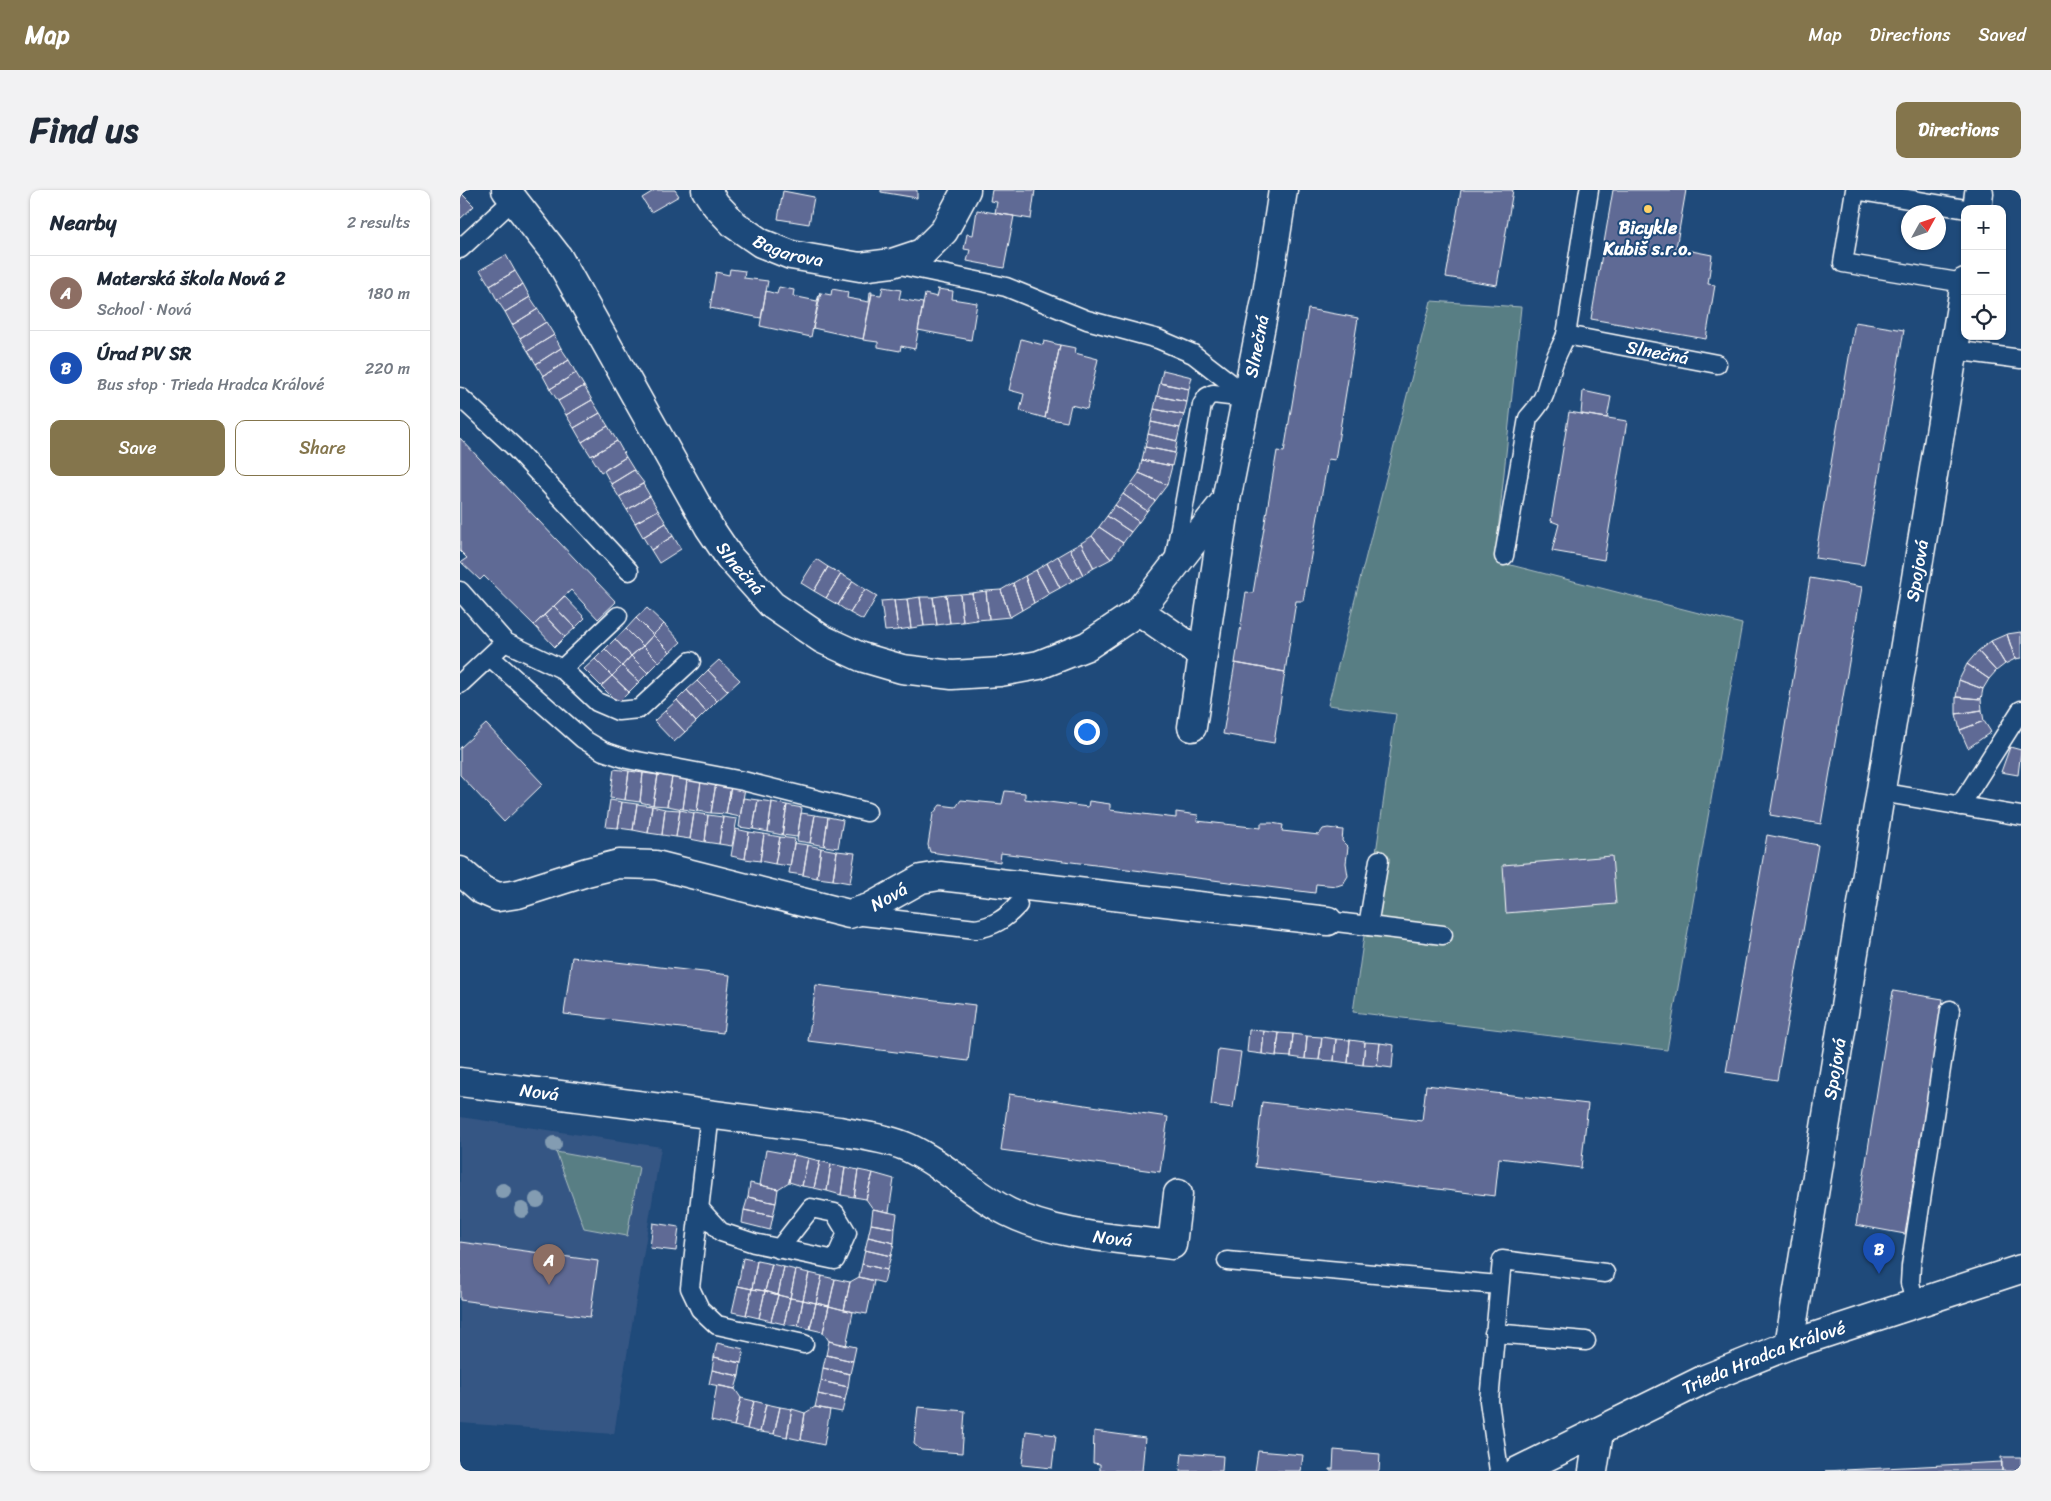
<!DOCTYPE html>
<meta charset="utf-8">
<style>
body{margin:0;font-family:Sriracha,sans-serif;background:#f2f2f3;color:#1f2937}
.controls{position:absolute;right:15px;top:15px;display:grid;overflow:hidden;border-radius:10px;box-shadow:0 1px 4px #0004}
.controls button{width:45px;height:45px;display:grid;place-items:center;padding:0;border:0;border-bottom:1px solid #e0e1e3;background:#fff;color:#1f2937;font:25px sans-serif}
.compass{position:absolute;left:1441px;top:15px;width:45px;height:45px;border-radius:50%;background:#fff;box-shadow:0 1px 4px #0004;rotate:50deg}
.you{position:absolute;left:626px;top:541px;width:18px;height:18px;margin:-12px;border:4px solid #fff;border-radius:50%;background:#1a73e8;box-shadow:0 0 0 8px #1a73e833}
.badge{display:grid;place-items:center;width:32px;height:32px;border-radius:50%;background:#84754c;color:#fff;font-size:16px;font-weight:700}
.pin{position:absolute;translate:-50% -41px;filter:drop-shadow(0 1px 2px #0008)}
.pin::after{content:'';position:absolute;top:26px;width:18px;height:15px;background:inherit;clip-path:polygon(0 0,100% 0,50% 100%)}
.list{margin:0;padding:0;list-style:none}
h2{display:flex;justify-content:space-between;align-items:center;height:65px;margin:0;padding:0 20px;font-size:21px}
h2 small{font-size:16px;font-weight:400;color:#747a83}
.list li{display:grid;grid-template-columns:32px 1fr auto;gap:15px;align-items:center;box-sizing:border-box;height:75px;padding:0 20px;border-top:1px solid #e0e1e3}
.list b{display:block;font-size:19px;white-space:nowrap}
.list p{margin:0;font-size:16px;white-space:nowrap;color:#747a83}
.list em{font-size:16px;font-style:normal;color:#747a83}
.actions{display:flex;gap:10px;padding:15px 20px}
.actions a{flex:1;padding:11px 0;border:1px solid #84754c;border-radius:10px;text-align:center;font-size:18px;color:#84754c}
.actions .main{background:#84754c;color:#fff}
.icon{flex:none;width:28px;height:28px;fill:none;stroke:currentColor;stroke-width:2;stroke-linecap:round;stroke-linejoin:round}
.map{position:relative;flex:none;width:1561px;height:1281px;overflow:hidden;border-radius:10px}
header{display:flex;align-items:center;gap:30px;box-sizing:border-box;height:70px;padding:0 25px;background:#84754c;color:#fff}
header strong{font-size:24px}
nav{display:flex;gap:28px;margin-inline-start:auto;font-size:18px}
.intro{display:flex;align-items:center;justify-content:space-between;box-sizing:border-box;height:120px;padding:0 30px}
h1{margin:0;font-size:35px}
.button{padding:12px 22px;border-radius:10px;background:#84754c;color:#fff;font-size:18px;font-weight:700}
main{display:flex;gap:30px;padding:0 30px}
aside{flex:1;background:#fff;border-radius:10px;box-shadow:0 1px 4px #0004}
.map>svg:first-child{display:block}
.built{fill:#365784}
.green{fill:#587e84;stroke:#acbec2}
.building{fill:#5f6b95;stroke:#fff}
.lines{fill:none;stroke-linecap:round;stroke-linejoin:round}
.service-casing{stroke:#fff;stroke-width:21}
.minor-casing{stroke:#fff;stroke-width:31}
.tertiary-casing{stroke:#fff;stroke-width:31}
.service{stroke:#1f4a7a;stroke-width:18}
.minor{stroke:#1f4a7a;stroke-width:28}
.tertiary{stroke:#1f4a7a;stroke-width:28}
.tree{fill:#839cb2}
.poi-dot{fill:#ffd166;stroke:#1f4a7a;stroke-width:2}
.labels{text-anchor:middle;stroke-width:4;stroke-linejoin:round;paint-order:stroke}
.poi-label{font-size:18px;font-weight:bold;fill:#fff;stroke:#1f4a7a}
.street-label{font-size:18px;fill:#fff;stroke:#1f4a7a}
</style>
<header>
<strong>Map</strong>
<nav><a>Map</a><a>Directions</a><a>Saved</a></nav>
</header>
<div class="intro"><h1>Find us</h1><a class="button">Directions</a></div>
<main>
<aside>
<h2>Nearby<small>2 results</small></h2>
<ul class="list">
<li><span class="badge" style="background:#8d6e63">A</span><div><b>Materská škola Nová 2</b><p>School · Nová</p></div><em>180 m</em></li>
<li><span class="badge" style="background:#1a4fb4">B</span><div><b>Úrad PV SR</b><p>Bus stop · Trieda Hradca Králové</p></div><em>220 m</em></li>
</ul>
<div class="actions"><a class="main">Save</a><a>Share</a></div>
</aside>
<div class="map">
<svg width="1561" height="1281" viewBox="0 0 1561 1281">
<rect width="100%" height="100%" fill="#1f4a7a"/>
<filter id="ink" filterUnits="userSpaceOnUse"><feTurbulence type="fractalNoise" baseFrequency=".02" numOctaves="2"/><feDisplacementMap in="SourceGraphic" scale="10" xChannelSelector="R" yChannelSelector="G"/><feConvolveMatrix kernelMatrix="1 2 1 2 8 2 1 2 1" color-interpolation-filters="sRGB"/></filter>
<g filter="url(#ink)">
<path class="built" d="M0 927 201 957 154 1244 0 1233Z"/>
<path class="green" d="M971 111 1061 117 1035 371 1282 434 1207 860 893 822 936 524 868 515Z
M96 962 179 977 167 1046 124 1038Z"/>
<path class="building" d="M195 0H215L219 6 191 22 182 8Z
M421 0H457V8L421 2Z
M532 0H575L571 29 535 23 537 12 530 11Z
M1001 0H1053L1037 95 986 87Z
M1153 0H1226L1216 58 1252 65 1248 94 1255 95 1246 149 1131 129Z
M323 1 354 7 349 34 318 29Z
M0 2 14 16 0 29Z
M517 20 554 26 544 78 507 71 510 60 504 59 507 44 513 45Z
M46 65 55 81 30 96 20 80Z
M270 79 285 81 284 88 308 91 301 128 250 118 256 82 269 85Z
M55 81 63 94 37 110 30 96Z
M63 94 70 107 45 122 37 110Z
M319 97 334 100 333 106 357 111 360 102 351 147 300 136 306 101 317 104Z
M423 97 441 100 439 109 463 113 455 159 441 156 440 161 418 157V152L403 150 412 104 421 105Z
M372 99 388 102 387 108 409 112 410 102H412L403 149 353 138 361 103 371 105Z
M477 99 493 101 492 109 517 113 511 150 458 140 465 104 477 107 479 100Z
M70 107 78 119 52 135 45 122Z
M78 119 86 132 60 148 52 135Z
M848 119 898 128 875 270 868 269 843 411H836L825 482 775 473 786 402 793 403 817 261 824 262Z
M86 132 94 145 68 161 60 148Z
M1395 132 1444 140 1404 375 1355 368Z
M94 145 101 158 76 174 68 161Z
M561 149 583 155 584 151 600 155 585 228 560 221 564 204 549 200Z
M600 155 616 158 615 163 638 169 627 219 611 215 607 232 585 228Z
M101 158 109 170 83 186 76 174Z
M109 170 116 183 90 199 83 186Z
M703 180 732 187 729 199 700 193Z
M116 183 124 196 98 211 90 199Z
M700 193 729 199 727 212 697 206Z
M124 196 132 210 106 225 98 211Z
M1123 201 1151 207 1147 228 1121 224Z
M697 206 727 212 724 225 694 219Z
M132 210 140 223 114 238 106 225Z
M694 219 724 225 720 238 691 232Z
M1109 222 1167 231 1144 370 1092 361 1099 334 1091 331Z
M140 223 148 236 122 252 114 238Z
M691 232 720 238 717 251 688 244Z
M148 236 157 251 131 266 122 252Z
M688 244 717 251 715 263 685 257Z
M0 248 156 412 138 429 111 400 74 435 24 386 20 390 1 372 7 368 0 361Z
M157 251 166 267 141 282 131 266Z
M685 257 715 263 712 276 682 270Z
M166 267 174 280 151 294 144 281Z
M682 270 712 276 707 295 679 283Z
M174 280 184 293 159 307 151 294Z
M679 283 707 295 695 311 671 294Z
M183 294 190 306 167 320 159 307Z
M671 294 695 311 687 321 663 304Z
M663 304 687 321 679 332 655 315Z
M190 306 198 320 175 333 167 320Z
M655 315 679 332 671 342 647 326Z
M198 320 206 333 183 347 175 333Z
M647 326 671 342 663 353 639 337Z
M206 333 213 346 191 360 183 347Z
M639 337 663 353 651 369 632 346Z
M213 346 221 359 199 373 191 360Z
M632 346 651 369 634 378 621 353Z
M621 353 634 378 623 385 610 359Z
M610 359 623 385 612 391 598 366Z
M598 366 612 391 600 398 587 373Z
M356 369 368 377 354 401 341 393Z
M587 373 600 398 589 404 576 380Z
M368 377 381 384 366 408 354 401Z
M576 380 589 404 574 413 565 386Z
M381 384 393 391 378 415 366 408Z
M565 386 574 413 562 420 553 393Z
M1350 388 1402 397 1361 634 1310 625Z
M393 391 405 399 390 423 378 415Z
M553 393 562 420 550 427 541 400Z
M405 399 417 406 403 430 390 423Z
M541 400 550 427 529 429 526 401Z
M526 401 529 429 517 430 512 403Z
M512 403 517 430 503 432 500 404Z
M500 404 503 432 490 433 486 405Z
M486 405 490 433 477 435 473 407Z
M104 406 125 428 115 438 94 416Z
M460 407H473L477 435 464 436Z
M460 407 464 436 451 438 447 409Z
M447 409 451 438 438 440 434 410Z
M434 410 438 440 425 441 421 411Z
M94 416 115 438 105 447 84 425Z
M187 418 204 434 193 445 176 428Z
M84 425 105 447 95 457 74 435Z
M176 428 193 445 183 456 166 439Z
M204 434 221 452 210 462 193 445Z
M166 439 183 456 171 466 155 449Z
M1561 442V468L1555 469 1547 444Z
M1547 444 1555 469 1545 474 1531 451Z
M193 445 210 462 199 472 183 456Z
M155 449 171 466 162 476 145 459Z
M1531 451 1545 474 1536 481 1518 461Z
M183 456 199 472 188 483 171 466Z
M145 459 162 476 152 486 135 469Z
M1518 461 1536 481 1529 489 1507 474Z
M171 466 188 483 179 492 162 476Z
M135 469 152 486 141 496 124 479Z
M259 470 280 490 268 501 248 480Z
M775 473 825 482 814 553 763 544Z
M1507 474 1529 489 1523 499 1499 490Z
M162 476 179 492 169 502 152 486Z
M248 480 268 501 257 511 237 491Z
M152 486 169 502 158 513 141 496Z
M1499 490 1523 499 1521 509 1496 507Z
M237 491 257 511 246 522 227 500Z
M227 500 246 522 236 532 217 510Z
M1496 507 1521 509 1522 520 1496 524Z
M217 510 236 532 225 542 205 521Z
M1522 520 1524 531 1500 540 1496 524Z
M205 521 225 542 214 552 194 531Z
M1524 531 1531 542 1508 558 1500 540Z
M26 534 83 594 44 632 0 585V558Z
M1550 557 1561 560 1558 585 1541 582Z
M154 579 169 581 165 610 150 608Z
M169 581 183 583 180 612 165 610Z
M183 583 198 585 193 615 180 612Z
M198 585 212 587 207 616 193 615Z
M212 587 227 590 223 619 207 616Z
M227 590 241 591 237 621 223 619Z
M241 591 256 593 251 623 237 621Z
M256 593 271 596 266 624 251 623Z
M271 596 285 598 280 627 266 624Z
M545 601 565 603V609L628 617 629 611 650 614V620L716 628V622L738 625 737 631 801 638V633H812L823 635 822 641 859 645 863 639 868 638 883 640 882 651 888 657 886 673 888 686 883 694 877 696 856 694 855 703 541 663 540 672 470 662 468 655 473 624 480 615 496 617 501 610 542 614Z
M283 608 298 610 293 639 279 637Z
M150 610 162 612 158 638 146 637Z
M298 610 312 612 308 642 293 639Z
M162 612 177 614 173 640 158 638Z
M312 612 327 615 322 645 308 642Z
M177 614 192 616 188 643 173 640Z
M327 615 342 618 337 647 322 645Z
M192 616 205 619 202 645 188 643Z
M205 619 220 620 216 647 202 645Z
M220 620 234 623 230 649 216 647Z
M234 623 248 625 245 652 230 649Z
M341 623 355 625 350 653 337 651Z
M248 625 263 627 259 654 245 652Z
M355 625 368 627 364 656 350 653Z
M263 627 277 629 272 656 259 654Z
M368 627 383 630 378 658 364 656Z
M276 639 289 642 285 669 271 666Z
M289 642 304 644 300 671 285 669Z
M304 644 320 647 315 674 300 671Z
M1307 645 1358 655 1317 890 1266 882Z
M320 647 335 649 330 676 315 674Z
M334 653 348 655 343 685 329 683Z
M348 655 361 658 357 688 343 685Z
M361 658 377 661 373 690 357 688Z
M377 661 395 663 390 693 373 690Z
M1152 666 1156 714 1046 723 1043 675Z
M112 767 270 785 263 843 104 824Z
M356 795 515 815 508 871 348 851Z
M1433 801 1483 809 1445 1044 1396 1035Z
M789 840 804 841 802 864 787 862Z
M804 841 819 843 816 866 802 864Z
M819 843 833 844 831 867 816 866Z
M833 844 847 846 845 869 831 867Z
M847 846 862 847 859 870 845 869Z
M862 847 876 849 874 871 859 870Z
M876 849 890 850 888 873 874 871Z
M890 850 905 852 903 875 888 873Z
M905 852 920 853 917 876 903 875Z
M920 853 934 855 932 878 917 876Z
M758 859 781 862 773 918 751 915Z
M966 895 1128 914 1121 978 1039 968 1035 1006 795 977 802 912 962 931Z
M549 904 708 927 700 982 541 960Z
M306 960 334 965 329 992 318 999 300 995Z
M334 965 348 968 342 996 329 992Z
M348 968 360 971 354 998 342 996Z
M360 971 371 974 367 1001 354 998Z
M371 974 385 977 381 1005 367 1001Z
M385 977 398 980 394 1007 381 1005Z
M398 980 413 983 406 1009 394 1007Z
M413 983 434 989 429 1022 413 1019 406 1009Z
M290 993 318 999 316 1013 288 1007Z
M288 1007 316 1013 313 1026 284 1020Z
M413 1019 437 1024 435 1038 411 1034Z
M284 1020 313 1026 310 1040 282 1033Z
M193 1033 219 1037 216 1061 190 1058Z
M411 1034 435 1038 434 1053 408 1047Z
M408 1047 434 1053 431 1066 405 1060Z
M0 1052 138 1071 130 1127 0 1110Z
M405 1060 431 1066 427 1080 402 1074Z
M283 1068 297 1071 292 1099 278 1096Z
M297 1071 312 1074 305 1101 292 1099Z
M312 1074 324 1077 318 1105 305 1101Z
M402 1074 427 1080 424 1093 399 1087Z
M324 1077 336 1080 330 1108 318 1105Z
M336 1080 349 1083 343 1110 330 1108Z
M349 1083 362 1086 356 1113 343 1110Z
M362 1086 375 1089 369 1116 356 1113Z
M399 1087 414 1091 407 1124 384 1120 390 1092Z
M375 1089 390 1092 384 1120 369 1116Z
M278 1096 292 1099 286 1125 272 1122Z
M292 1099 305 1101 299 1128 286 1125Z
M305 1101 318 1105 311 1131 299 1128Z
M318 1105 330 1108 324 1134 311 1131Z
M330 1108 343 1110 338 1136 324 1134Z
M343 1110 356 1113 350 1139 338 1136Z
M356 1113 369 1116 363 1142 350 1139Z
M369 1116 393 1122 386 1156 369 1151 363 1142Z
M369 1151 396 1157 393 1171 366 1165Z
M257 1153 284 1159 281 1173 254 1167Z
M366 1165 393 1171 390 1184 363 1178Z
M254 1167 281 1173 279 1186 252 1180Z
M363 1178 390 1184 388 1197 361 1191Z
M252 1180 279 1186 275 1199 249 1194Z
M361 1191 388 1197 385 1210 358 1204Z
M257 1195 275 1199 281 1208 274 1236 251 1231Z
M358 1204 385 1210 382 1222 355 1217Z
M281 1208 294 1211 287 1239 274 1236Z
M294 1211 306 1214 300 1242 287 1239Z
M306 1214 320 1217 314 1244 300 1242Z
M320 1217 332 1219 327 1247 314 1244Z
M355 1217 370 1220 364 1255 341 1250 345 1223Z
M458 1217 505 1221 502 1263 461 1260 454 1254Z
M332 1219 345 1223 341 1250 327 1247Z
M566 1241 596 1245 592 1278 562 1275Z
M634 1241 685 1248 682 1281H640V1274L633 1273Z
M874 1260 920 1264 919 1281H870V1279H873Z
M798 1261 843 1265 841 1281H795Z
M722 1263 763 1266 762 1281H720Z
M1541 1267H1561V1281H1542Z
M1542 1272V1281H1365Z"/>
<g class="lines">
<g class="service-casing">
<g id="service">
<path id="s1" d="M1129 0 1106 145 1257 174"/>
<path d="M0 59 54 9"/>
<path d="M435 74 546 97 627 130 698 149 733 164 786 205"/>
<path d="M1504 93 1383 73 1395 0 1506 19"/>
<path d="M1493 160 1561 169"/>
<path d="M0 207 53 256 169 381"/>
<path d="M1044 366 1068 228C1088 206 1085 201 1093 175 1096 165 1102 155 1106 145"/>
<path d="M714 371 742 215 747 207 753 204 786 208"/>
<path d="M0 401 45 452 0 494"/>
<path d="M45 452 102 479 158 426"/>
<path d="M30 467 123 549 143 561 167 569 283 591 407 622"/>
<path d="M102 479 137 512 158 521 179 519 231 471"/>
<path d="M1420 602 1561 626"/>
<path d="M1500 616 1561 520"/>
<path d="M394 725 516 739C534 736 545 729 558 715"/>
<path d="M868 731 983 745"/>
<path d="M908 736 919 670"/>
<path d="M250 924 230 1098 240 1119 257 1135 344 1154"/>
<path d="M239 1018 261 1042 294 1053 375 1070 387 1043 375 1023 351 1018 319 1059"/>
<path d="M767 1071 1039 1095"/>
<path d="M1455 1113 1450 1093 1451 1076 1490 820"/>
<path d="M1034 1143 1126 1151"/>
<path d="M1039 1281 1029 1211 1042 1070 1145 1083"/>
</g>
</g>
<g class="minor-casing">
<g id="minor">
<path id="s2" d="M46 0 98 67 249 337 270 368 312 415 362 449 401 467 442 479 492 485 540 482 579 475 627 456 679 421 766 310 806 110 823 0"/>
<path id="s3" d="M246 0 256 15 275 35 301 53 331 65 400 77 432 73 462 63 484 41 506 0"/>
<path d="M1517 19 1519 3"/>
<path d="M679 421 742 465"/>
<path d="M732 537 766 312"/>
<path id="s4" d="M0 681 22 700 38 707 58 704 127 682 159 674 196 675 389 724 409 718 461 689 480 686 868 731"/>
<path id="s5" d="M0 892 379 941C402 946 428 948 449 958 485 975 513 1004 548 1022 598 1047 658 1048 712 1055L718 1004"/>
<path id="s6" d="M1329 1155 1505 92"/>
</g>
</g>
<g class="tertiary-casing">
<g id="tertiary">
<path id="s7" d="M1058 1281 1245 1189 1329 1155 1561 1079"/>
<path d="M1133 1281 1139 1242"/>
</g>
</g>
<use href="#service" class="service"/>
<use href="#minor" class="minor"/>
<use href="#tertiary" class="tertiary"/>
</g>
<g class="tree">
<circle cx="94" cy="954" r="8"/>
<circle cx="43" cy="1001" r="8"/>
<circle cx="77" cy="1010" r="8"/>
<circle cx="62" cy="1020" r="8"/>
</g>
</g>
<circle class="poi-dot" cx="1188" cy="19" r="5"/>
<g class="labels">
<g class="poi-label">
<text x="1188" y="44">Bicykle<tspan x="1188" dy="21">Kubiš s.r.o.</tspan></text>
</g>
<g class="street-label">
<text dy="6" stroke="none"><textPath href="#s3" startOffset="106">Bagarova</textPath></text>
<text dy="6" stroke="none"><textPath href="#s2" startOffset="1191">Slnečná</textPath></text>
<text dy="6" stroke="none"><textPath href="#s1" startOffset="240">Slnečná</textPath></text>
<text dy="6" stroke="none"><textPath href="#s2" startOffset="446">Slnečná</textPath></text>
<text dy="6" stroke="none"><textPath href="#s6" startOffset="785">Spojová</textPath></text>
<text dy="6" stroke="none"><textPath href="#s4" startOffset="452">Nová</textPath></text>
<text dy="6" stroke="none"><textPath href="#s6" startOffset="280">Spojová</textPath></text>
<text dy="6" stroke="none"><textPath href="#s5" startOffset="80">Nová</textPath></text>
<text dy="6" stroke="none"><textPath href="#s5" startOffset="681">Nová</textPath></text>
<text dy="6" stroke="none"><textPath href="#s7" startOffset="271">Trieda Hradca Králové</textPath></text>
</g>
</g>
</svg>
<div class="controls">
<button>+</button>
<button>−</button>
<button><svg class="icon" aria-label="locate" viewBox="0 0 24 24"><circle cx="12" cy="12" r="6"/><path d="M12 2v4M12 18v4M2 12h4M18 12h4"/></svg></button>
</div>
<svg class="compass" viewBox="-18 -18 36 36"><path d="M0-13l5 13h-10z" fill="#e53935"/><path d="M0 13l5-13h-10z" fill="#747a83"/></svg>
<div class="you"></div>
<div class="pin badge" style="left:89px;top:1095px;background:#8d6e63">A</div>
<div class="pin badge" style="left:1419px;top:1084px;background:#1a4fb4">B</div>
</div>
</main>
